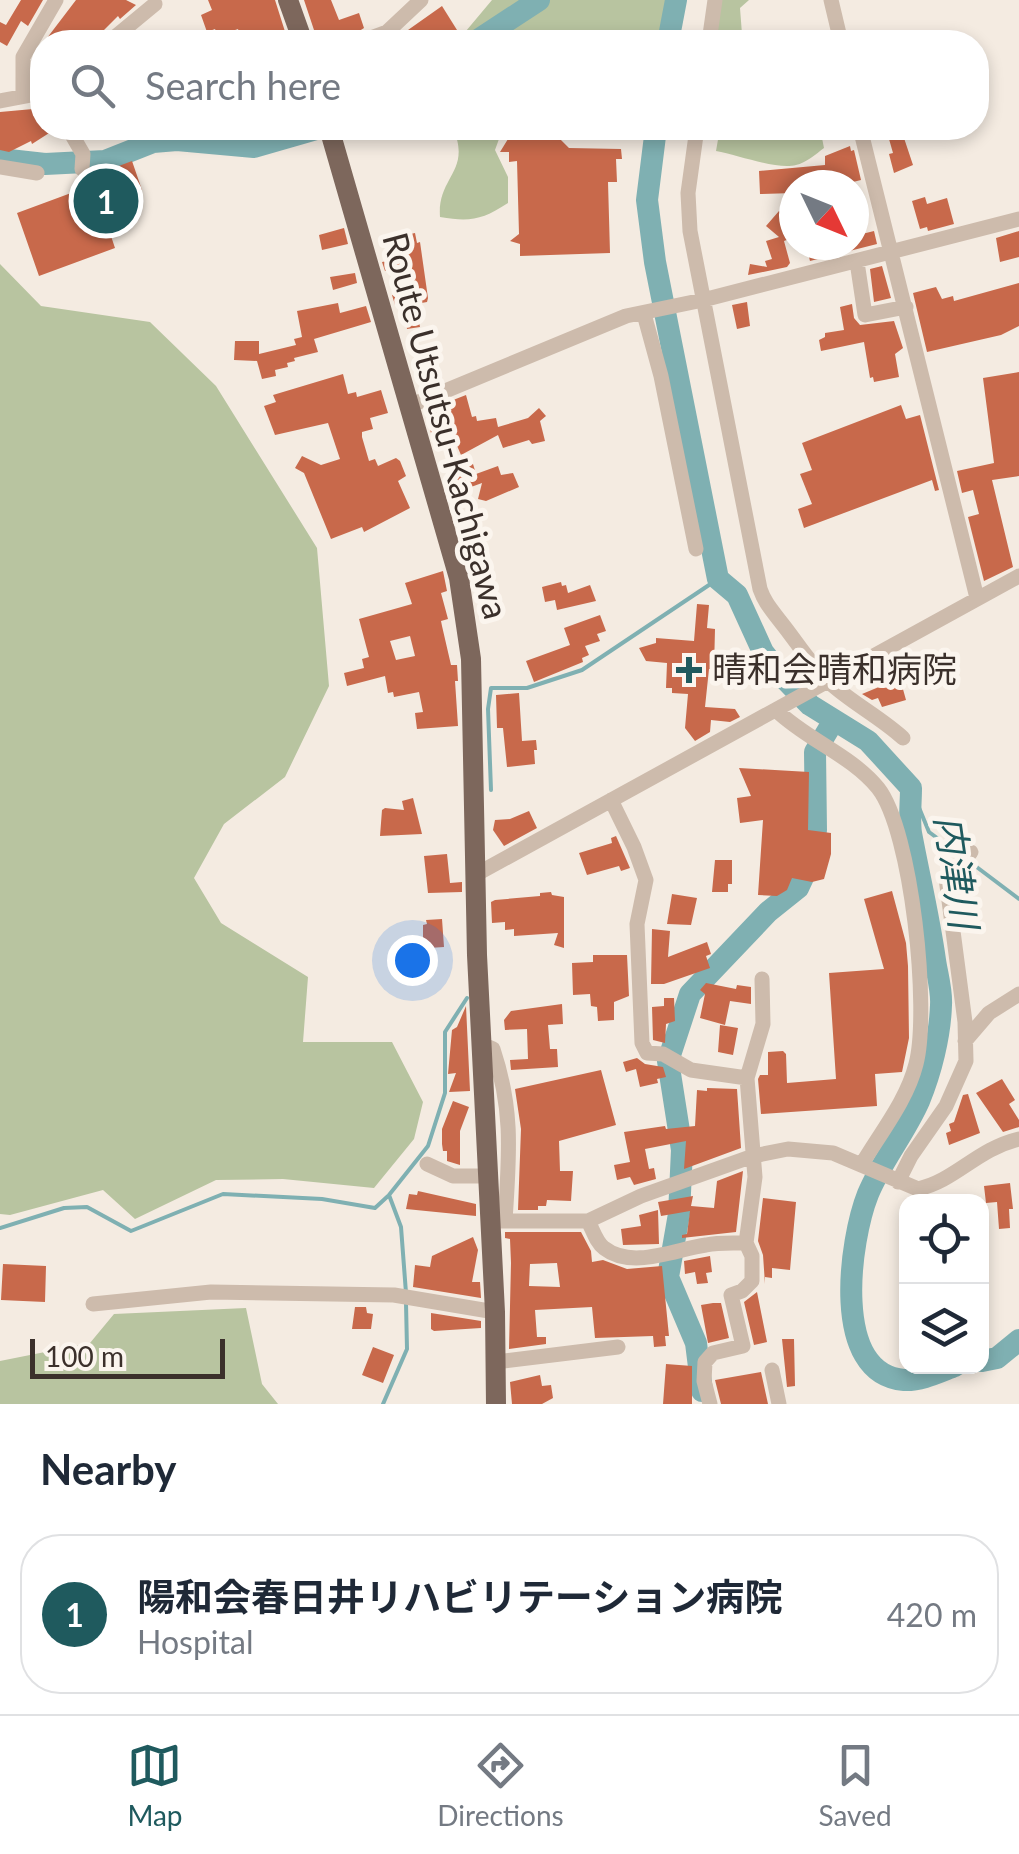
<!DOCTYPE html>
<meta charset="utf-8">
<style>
body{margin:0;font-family:Lato,"Noto Sans JP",sans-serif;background:#f6f6f7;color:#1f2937}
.controls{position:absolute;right:30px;bottom:30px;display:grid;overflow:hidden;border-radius:20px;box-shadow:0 5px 15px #0003}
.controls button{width:90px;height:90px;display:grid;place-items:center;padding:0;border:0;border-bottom:2px solid #e0e1e3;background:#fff;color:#1f2937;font:50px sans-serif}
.compass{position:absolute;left:779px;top:170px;width:90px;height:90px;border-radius:50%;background:#fff;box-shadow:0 5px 15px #0003;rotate:133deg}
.scale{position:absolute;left:30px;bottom:25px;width:195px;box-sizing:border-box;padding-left:10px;border:5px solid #3b302b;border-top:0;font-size:28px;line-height:35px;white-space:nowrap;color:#3b302b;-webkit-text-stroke:8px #fbf5ee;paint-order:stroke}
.you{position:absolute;left:412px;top:960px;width:35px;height:35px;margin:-25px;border:8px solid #fff;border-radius:50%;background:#1a73e8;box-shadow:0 0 0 15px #1a73e833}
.badge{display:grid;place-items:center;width:65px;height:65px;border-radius:50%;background:#1f5a5e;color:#fff;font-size:32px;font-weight:700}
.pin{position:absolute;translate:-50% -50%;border:5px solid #fff;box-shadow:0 2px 10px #0006}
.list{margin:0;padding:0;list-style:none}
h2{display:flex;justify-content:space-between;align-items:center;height:130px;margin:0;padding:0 40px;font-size:42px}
h2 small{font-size:32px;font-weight:400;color:#747a83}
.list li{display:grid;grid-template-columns:65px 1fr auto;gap:30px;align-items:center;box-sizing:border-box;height:160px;margin:0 20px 20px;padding:0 20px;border:2px solid #e0e1e3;border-radius:40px}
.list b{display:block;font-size:38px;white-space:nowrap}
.list p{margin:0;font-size:32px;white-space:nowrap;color:#747a83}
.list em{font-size:32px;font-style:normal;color:#747a83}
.icon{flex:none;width:55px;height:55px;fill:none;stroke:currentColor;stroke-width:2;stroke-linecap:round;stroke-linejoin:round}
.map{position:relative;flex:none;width:1019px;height:1404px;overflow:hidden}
.search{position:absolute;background:#fff;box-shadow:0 5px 15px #0003;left:30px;right:30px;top:30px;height:110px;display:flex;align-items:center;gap:25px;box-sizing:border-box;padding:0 35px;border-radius:40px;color:#747a83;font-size:38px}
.sheet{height:310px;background:#fff}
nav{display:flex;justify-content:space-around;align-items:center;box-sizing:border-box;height:140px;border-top:2px solid #e0e1e3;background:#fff;font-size:28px;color:#747a83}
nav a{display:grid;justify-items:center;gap:5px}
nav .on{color:#1f5a5e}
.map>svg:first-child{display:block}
.green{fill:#b8c4a0}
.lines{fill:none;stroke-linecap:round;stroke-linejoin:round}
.stream{stroke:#7fb0b2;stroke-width:4}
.river{stroke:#7fb0b2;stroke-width:22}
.building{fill:#c8694b;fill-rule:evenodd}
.minor{stroke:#cdbbac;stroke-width:15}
.major{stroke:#7d675c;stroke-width:20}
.poi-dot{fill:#1f5a5e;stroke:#fbf5ee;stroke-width:4}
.labels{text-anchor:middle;stroke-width:10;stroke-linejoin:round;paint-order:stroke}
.street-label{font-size:35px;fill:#3b302b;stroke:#fbf5ee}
.poi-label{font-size:35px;fill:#3b302b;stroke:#fbf5ee;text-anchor:start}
.water-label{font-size:38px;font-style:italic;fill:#1f5a5e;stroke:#fbf5ee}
</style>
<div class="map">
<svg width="1019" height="1404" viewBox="0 0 1019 1404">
<rect width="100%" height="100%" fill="#f4ebe1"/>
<path class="green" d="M492 0H672L663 42 465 41 466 31Z
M718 0H749L740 8 742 34 748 42H711Z
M453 128H503L495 150 508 177V203C482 220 470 222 440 217 437 176 472 172 453 128Z
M720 128H820L824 148C816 154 806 163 796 165 777 170 738 155 716 151Z
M0 264 41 306 150 322 216 386 317 548 329 686 285 777 224 824 194 878 221 923 308 977 303 1042H392L423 1102 414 1139 374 1188 283 1179 216 1180 135 1219 103 1190 10 1215 0 1214Z
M246 1308 262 1384 278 1404H0V1361L90 1343 114 1314Z"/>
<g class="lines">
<path class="stream" d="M911 788 929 832 956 852
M491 790 488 709 491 688H527L582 670 718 579
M974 865 1019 899
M0 1228 64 1208 87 1207 131 1231 223 1194 322 1199 375 1208 388 1196
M406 1293 401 1227 389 1195 428 1146 445 1093V1032L467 998
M383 1404 407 1349 406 1303"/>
<path class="river" d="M475 42 539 0
M668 42 676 0
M656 128 647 200 655 262 718 579 737 595 763 652 781 675 810 705 868 741 911 788C911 802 909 819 911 833 919 876 929 917 935 960 937 974 942 990 941 1005 940 1036 931 1072 919 1101 905 1133 881 1162 868 1194 850 1239 830 1374 904 1380 921 1381 939 1372 955 1366
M0 159 45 164 105 161 153 142 177 140 254 147 320 128
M982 1361 997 1358 1019 1340
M702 1391 696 1343 668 1277 679 1214 682 1150 668 1061 690 994 768 912 798 888 805 873 816 830 815 752 834 720"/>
</g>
<path class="building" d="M21 0H43L28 26 21 21 7 46 0 42V22L6 25Z
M76 0H126L136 5 120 19 118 16 92 42H44Z
M208 0H275L288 41 242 42 238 29 218 36 215 29 207 32 201 15 212 10Z
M304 0H331L339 20 359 13 364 28 342 42H318Z
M442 6 462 38 455 42H391Z
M42 104V128H57L32 144 31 141 9 152 0 150V112L33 109Z
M513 131 555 134 569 148 621 149 622 159H616L617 182H608L610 253 520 256V244L510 241 519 234 517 161 509 162V152H500Z
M903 135 913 165 894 173 889 154 893 153 889 139Z
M850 146 851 151 854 150 861 180 841 185H794V193L760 194 759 171 825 165V156Z
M132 161 142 190 129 195 133 207 129 209 130 213 124 216 125 220 108 227 115 248 39 276 17 213 90 186 87 179 90 177Z
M925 197 927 204 947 198 954 224 928 231 927 227 920 229 912 201Z
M779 211 791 222 788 225 792 238 784 241 790 263 787 267 748 275 750 264 767 267 765 261 772 259 766 241 779 237 766 226Z
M344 228 348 244 322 250 319 235Z
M874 231 877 244 810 261 806 245H854V236Z
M1019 231V257L1000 262 996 238Z
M415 233 417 243 420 242 428 298 427 302 416 304 420 327 407 329 404 304 395 305 392 295 403 293 399 269 385 271 382 262 399 259 396 237Z
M882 266 891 298 874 302 870 269Z
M355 273 357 283 333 290 330 277Z
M1019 283V326L1001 335 927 352 913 293 936 287 942 299 953 296 954 301Z
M747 302 750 326 737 329 732 305Z
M338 303 340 313 366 306 371 322 314 339 318 352 294 358 295 361 287 363 288 367 275 370 276 376 262 379 257 361 234 360 235 341H259V354L296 345 294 339 302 337 297 311Z
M852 304 854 318 860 325 894 321 903 348 895 354 899 377 874 382 873 377 870 378 864 342 821 351 819 340 825 337V333L844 330 840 307Z
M1019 372V476L992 480 1013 567 984 581 968 517 979 514 973 490 962 493 957 471 994 463 983 378Z
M343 374 348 394 356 392 357 397 381 390 388 413 370 418 373 429 362 432V437L369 461 375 459 378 466 396 458 400 461 406 476 398 481 410 508 364 532 362 527 331 539 304 473 295 468 302 456 321 465 340 459 328 423 275 435 264 406 276 402 273 395Z
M466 395 472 417 476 416 477 421 496 418 498 427 528 418 539 408 546 416 540 421 545 441 532 444 529 440 503 448 498 435 461 455 455 441 434 444 425 411Z
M901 405 906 419 920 415 939 490 935 491 932 480 804 528 798 509 812 504 800 474 812 470 802 443Z
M473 464 476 474 498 466 501 475 513 473 519 487 486 501 478 499 482 483 471 487 469 480 456 485 451 471Z
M443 571 447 591 441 593 448 619 441 621 442 626 451 665H457L458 681H455L458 726 417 729 415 713 423 712 419 692 394 697 393 692 388 693 385 676 347 686 344 673 364 668 362 659 369 657 359 619 412 604 405 583ZM410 636 415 656 396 660 390 641Z
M561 582 562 586 566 585 568 593 590 585 596 601 557 610 555 600 545 602 542 587Z
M697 604 709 605 707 628 715 629 714 669H709L705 707 735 709 740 717 730 722 711 720 710 732 695 741 685 728 688 694 672 693V688H666L667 663 646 661 639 648 656 643V638L694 641Z
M600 615 606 631 597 634 600 641 585 646 589 655 582 658 583 662 534 682 526 661 570 645 564 628Z
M891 682H901L906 700 882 707 878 698 872 700 862 694Z
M519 693 522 741 536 740 537 750H534L535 764 507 767 503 728H497L496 695Z
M739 768 809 772 808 830 831 833V854L824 879 812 882 792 878 787 890 777 896 758 895 763 820 740 823 737 798 751 796Z
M413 798 422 834 380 836 382 810 385 808 404 810 402 801Z
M529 811 537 828 504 846 493 830 495 820 510 819Z
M616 836 630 868 621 871 619 866 587 875 579 853 612 843 611 838Z
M447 854 450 883 462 882V892L428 893 424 856Z
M715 860H732V884H728V892H712Z
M892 891 906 943 908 966 909 1038 902 1072 875 1074 877 1106 761 1114 758 1079 760 1075H768V1052L783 1051 786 1054 787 1083 836 1079 829 973 884 969 864 899Z
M551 892 552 895 564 897V948L554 945 558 933 514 936V929L505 930V922L492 923 491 902 495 900 540 896V893Z
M672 894 697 898 691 925 667 924Z
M442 919 444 947 413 949 412 939 423 938V925L427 924 426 920Z
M652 929 670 931 668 957 707 942 711 954 706 956 710 968 664 984H651Z
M593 955H627L629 996 614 1002V1020L598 1021 597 1007 591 1006 590 994 573 995 572 963 593 962Z
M706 983 736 989 737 985 751 987V1004L730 1001 725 1025 700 1018 705 994 700 990Z
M664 998H674L675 1021 666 1024 665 1043 653 1040 652 1007 664 1006Z
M562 1004 563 1024 548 1025 550 1049H557L558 1067 511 1070 510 1060 528 1059 527 1029 505 1030 504 1020 511 1011Z
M466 1006 470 1091 449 1092 456 1073 448 1074 452 1030 457 1027Z
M720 1025 738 1028 733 1055 718 1052Z
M637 1058 645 1064 663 1067 666 1077 657 1079 658 1083 640 1087 636 1069 626 1072 623 1062Z
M601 1070 616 1125 559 1141 560 1171H573L571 1201 547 1200 546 1206H538V1210H518L521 1129 515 1089Z
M1002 1079 1015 1100 1009 1104 1019 1120V1127L1003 1132 976 1093Z
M707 1088 737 1089 741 1148 684 1169 686 1141 645 1149 649 1169 654 1168 656 1179 634 1185 630 1177 617 1180 614 1165 630 1162 624 1132 665 1126 666 1129 695 1126 697 1090 707 1091Z
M968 1094 980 1133 949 1145 946 1133 951 1131 949 1124 954 1122 963 1095Z
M453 1101 469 1107 460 1131V1165L447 1161V1151H443L442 1144V1129Z
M743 1171 736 1232 682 1238V1235L687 1234 690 1211 661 1216 658 1202 693 1196 691 1206 714 1208 717 1181Z
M1010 1183 1013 1209H1009L1010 1228 999 1229 997 1202 986 1203 984 1186Z
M418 1191 476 1204V1216L406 1209 409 1194 417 1195Z
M763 1198 796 1202 790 1270 772 1268V1278L765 1277V1284L763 1255 758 1241Z
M658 1210 659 1244 623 1245 621 1229 641 1226 639 1215Z
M505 1232H581L591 1251 592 1262 603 1260 627 1269 662 1266 669 1336H665L666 1346 654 1347 653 1336 595 1338 592 1307 535 1310 537 1337H546V1344L509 1349 511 1263 510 1239 505 1238ZM557 1263 560 1287 529 1286 530 1264Z
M473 1237 478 1250 472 1282H480L481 1298 413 1287 415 1265 430 1267 432 1256Z
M710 1256 712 1272 706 1273 708 1283 697 1284 695 1272 685 1274 684 1261Z
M3 1264 46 1266 45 1302 1 1300Z
M757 1292 767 1342 754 1345 744 1302Z
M713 1303H721L729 1338 708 1343 701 1305Z
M355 1307H366L367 1313 373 1314 371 1329H352Z
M431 1313 481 1321V1328L434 1331 431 1329Z
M782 1339H794L795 1386 787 1387Z
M373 1347 394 1355 383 1383 362 1375Z
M666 1364 692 1366V1404H663Z
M761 1372 768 1404H721L715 1380Z
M540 1375 542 1386 551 1385 553 1398 542 1404H512L510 1382Z"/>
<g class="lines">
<path class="minor" d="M831 0 841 42
M109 42 155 4
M360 42 387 32 421 0
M709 42 715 0
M23 96V57L56 0
M0 101 42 93
M68 128 83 154 82 169
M697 128 688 193 690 231 760 589C765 603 771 609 780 621 797 642 809 663 829 682 852 703 880 717 903 738
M860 128 977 598
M0 167 37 173
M857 262 865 315 906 307
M644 314 661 376 696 549
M409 406 626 316 703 300 1019 219
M776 710C807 740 851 755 878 788 912 831 930 1011 916 1064 907 1100 881 1132 862 1164
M611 800 634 847 646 880 637 924 642 1043 647 1053 663 1054 691 1070 747 1078
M475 875 1019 576
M965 1041 989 1013 1019 994
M481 1044 493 1049C514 1112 509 1156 505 1221
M427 1164 453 1176H488
M898 1182 911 1156 946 1106 966 1061 965 1022 946 878 949 871 958 868 971 852
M490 1221H588L641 1196 753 1156 788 1149 833 1153 918 1189C955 1181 977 1149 1019 1139
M588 1221C593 1230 596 1242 604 1248 632 1270 676 1249 706 1245 719 1242 733 1243 746 1243L752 1256V1281L742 1291 731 1295 743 1346 713 1353 705 1362 704 1381 710 1404
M746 1243 755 1177 747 1078 763 1024 762 979
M93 1304 211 1292 394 1295 495 1312
M496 1362 618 1347
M772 1370 779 1404"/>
<path class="major" d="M288 0 303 42
M329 128 459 578 471 659 477 955 495 1312 496 1404"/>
</g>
<path class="poi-dot" d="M684 655h10v10h10v10h-10v10h-10v-10h-10v-10h10z"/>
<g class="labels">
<g class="street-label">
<text transform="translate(445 426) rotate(75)" y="12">Route Utsutsu-Kachigawa</text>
</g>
<g class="poi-label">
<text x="712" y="682">晴和会晴和病院</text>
</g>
<g class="water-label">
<text transform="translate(956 872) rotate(82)" y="13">内津川</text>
</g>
</g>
</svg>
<div class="controls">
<button><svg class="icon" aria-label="locate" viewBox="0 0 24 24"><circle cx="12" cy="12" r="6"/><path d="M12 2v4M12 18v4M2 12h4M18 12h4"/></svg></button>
<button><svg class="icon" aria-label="layers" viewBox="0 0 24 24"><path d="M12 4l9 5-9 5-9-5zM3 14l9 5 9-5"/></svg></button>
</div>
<svg class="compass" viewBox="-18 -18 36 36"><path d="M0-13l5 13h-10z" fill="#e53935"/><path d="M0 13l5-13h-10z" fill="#747a83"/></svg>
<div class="scale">100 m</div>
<div class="you"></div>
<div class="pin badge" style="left:106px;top:201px">1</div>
<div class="search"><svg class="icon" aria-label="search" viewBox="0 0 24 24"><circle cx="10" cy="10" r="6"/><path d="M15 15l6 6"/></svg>Search here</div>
</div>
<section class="sheet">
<h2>Nearby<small></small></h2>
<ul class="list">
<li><span class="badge">1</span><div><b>陽和会春日井リハビリテーション病院</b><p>Hospital</p></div><em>420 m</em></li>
</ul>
</section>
<nav>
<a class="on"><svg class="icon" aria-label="map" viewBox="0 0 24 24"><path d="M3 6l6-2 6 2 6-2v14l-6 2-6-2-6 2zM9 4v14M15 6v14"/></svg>Map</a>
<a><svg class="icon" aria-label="directions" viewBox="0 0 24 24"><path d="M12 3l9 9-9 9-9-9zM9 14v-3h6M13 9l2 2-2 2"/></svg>Directions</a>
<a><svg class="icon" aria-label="saved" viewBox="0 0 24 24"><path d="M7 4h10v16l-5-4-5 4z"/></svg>Saved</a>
</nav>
